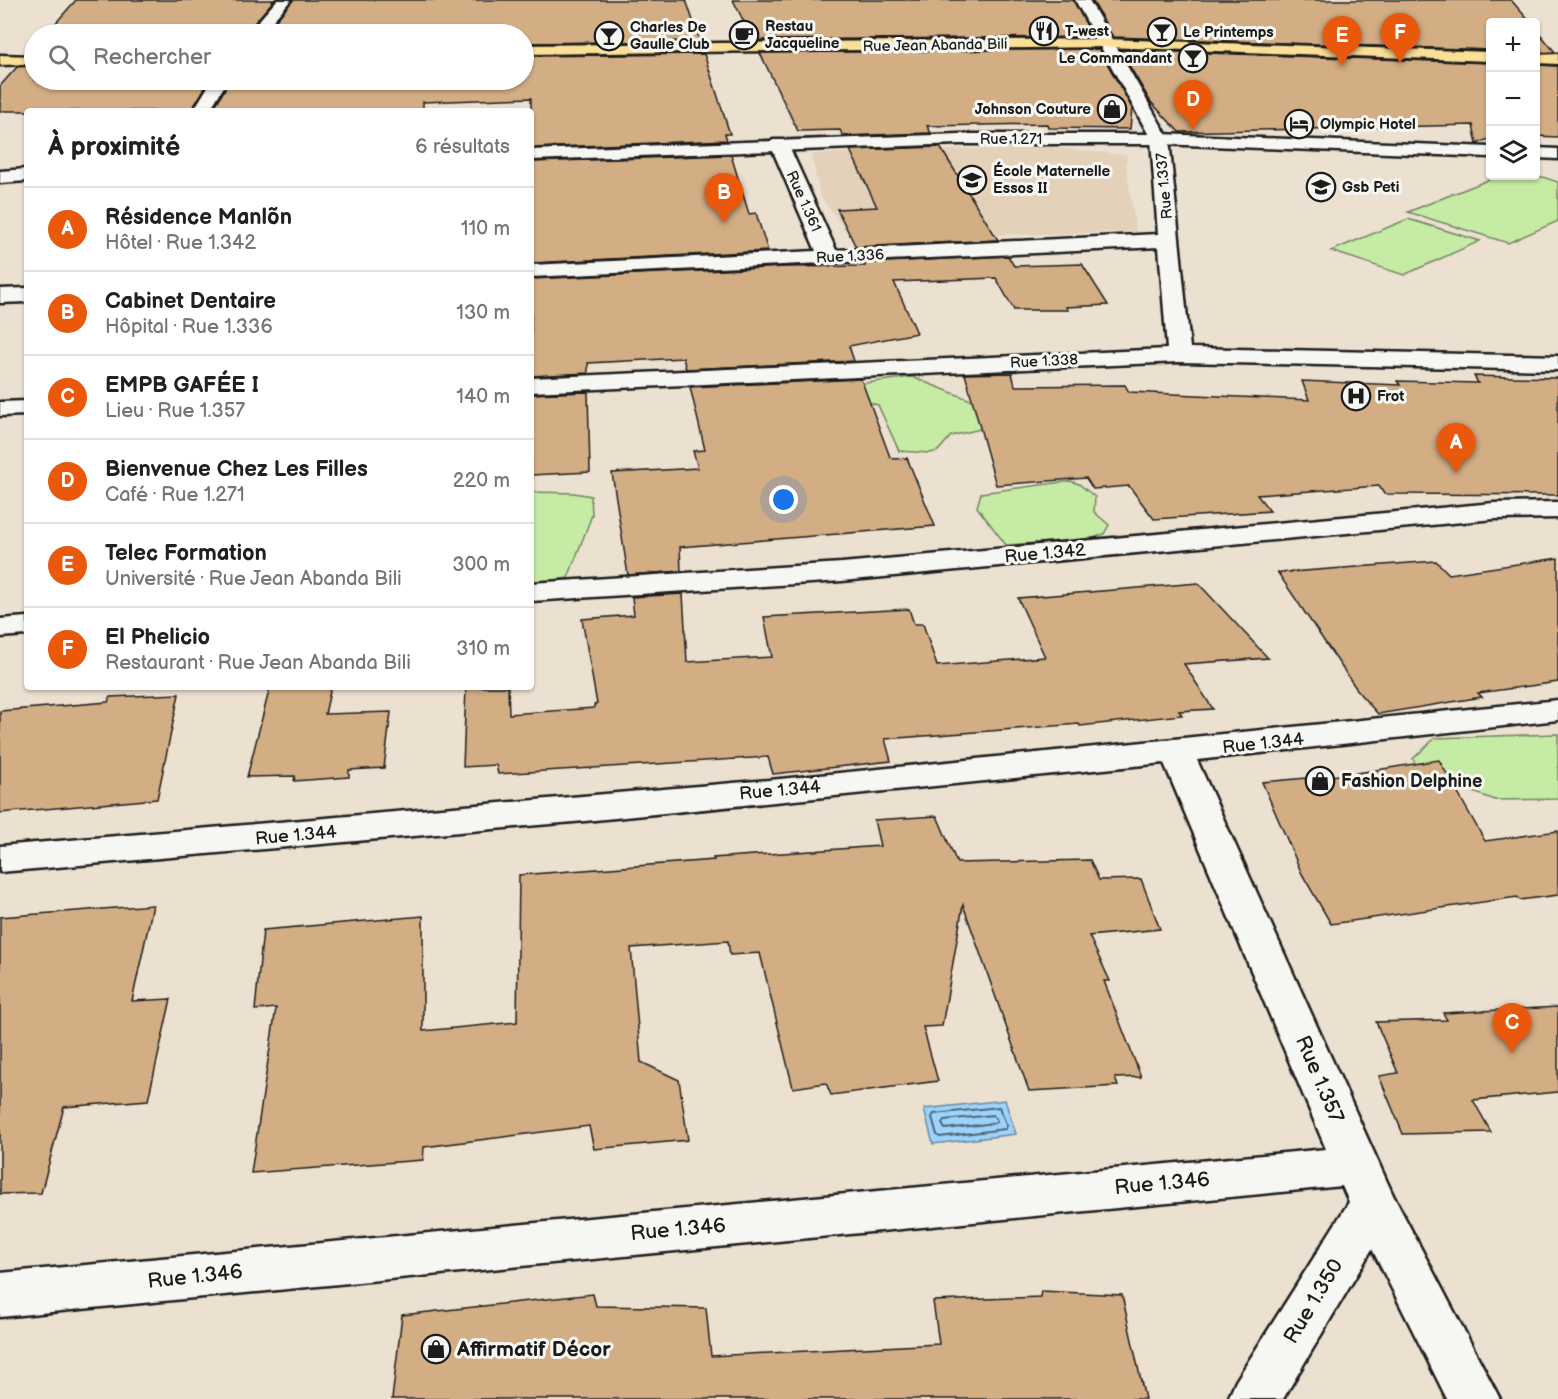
<!DOCTYPE html>
<html lang="fr">
<meta charset="utf-8">
<style>
body{margin:0;font-family:"Balsamiq Sans",sans-serif;background:#f6f6f6;color:#202124}
.controls{position:absolute;right:18px;top:18px;display:grid;overflow:hidden;border-radius:6px;box-shadow:0 2px 4px #0004}
.controls button{width:54px;height:54px;display:grid;place-items:center;padding:0;border:0;border-bottom:2px solid #e0e0e0;background:#fff;color:#202124;font:30px sans-serif}
.you{position:absolute;left:784px;top:500px;width:21px;height:21px;margin:-15px;border:4px solid #fff;border-radius:50%;background:#1a73e8;box-shadow:0 0 0 9px #1a73e833}
.badge{display:grid;place-items:center;width:39px;height:39px;border-radius:50%;background:#ea580c;color:#fff;font-size:20px;font-weight:700}
.pin{position:absolute;translate:-50% -50px;filter:drop-shadow(0 2px 3px #0008)}
.pin::after{content:'';position:absolute;top:32px;width:21px;height:18px;background:inherit;clip-path:polygon(0 0,100% 0,50% 100%)}
.list{margin:0;padding:0;list-style:none}
h2{display:flex;justify-content:space-between;align-items:center;height:78px;margin:0;padding:0 24px;font-size:26px}
h2 small{font-size:20px;font-weight:400;color:#757577}
.list li{display:grid;grid-template-columns:39px 1fr auto;gap:18px;align-items:center;box-sizing:border-box;height:84px;padding:0 24px;border-top:2px solid #e0e0e0}
.list b{display:block;font-size:22px;white-space:nowrap}
.list p{margin:0;font-size:20px;white-space:nowrap;color:#757577}
.list em{font-size:20px;font-style:normal;color:#757577}
.icon{flex:none;width:33px;height:33px;fill:none;stroke:currentColor;stroke-width:2;stroke-linecap:round;stroke-linejoin:round}
.map{position:relative;flex:none;width:1558px;height:1399px;overflow:hidden}
.search{position:absolute;background:#fff;box-shadow:0 2px 4px #0004;left:24px;top:24px;width:510px;height:66px;display:flex;align-items:center;gap:15px;box-sizing:border-box;padding:0 21px;border-radius:33px;color:#757577;font-size:22px}
.panel{position:absolute;background:#fff;box-shadow:0 2px 4px #0004;left:24px;top:108px;width:510px;height:582px;border-radius:6px}
.map>svg:first-child{display:block}
.built{fill:#e4d1ba}
.green{fill:#c6eba5;stroke:#718460;stroke-width:1.5}
.water{fill:#9cd3fb;stroke:#698aa2;stroke-width:1.5}
.lines{fill:none;stroke-linecap:round;stroke-linejoin:round}
.shore{stroke:#4f6575;stroke-width:2}
.building{fill:#d3ad84;stroke:#1c1c1c;stroke-width:1.5}
.minor-casing{stroke:#1c1c1c;stroke-width:5}
.tertiary-casing{stroke:#1c1c1c;stroke-width:5}
.primary-casing{stroke:#1c1c1c;stroke-width:5}
.minor{fill:#f6f6f2;fill-rule:evenodd}
.tertiary{fill:#f6f6f2;fill-rule:evenodd}
.primary{fill:#fadf96;fill-rule:evenodd}
.labels{text-anchor:middle;stroke-width:6;stroke-linejoin:round;paint-order:stroke}
.far-poi-label{font-size:15px;font-weight:bold;fill:#1c1c1c;stroke:#f6f6f2;text-anchor:start}
.far-street-label{font-size:15px;fill:#1c1c1c;stroke:#f6f6f2}
.street-label{font-size:18px;fill:#1c1c1c;stroke:#f6f6f2}
.poi-label{font-size:18px;font-weight:bold;fill:#1c1c1c;stroke:#f6f6f2;text-anchor:start}
.near-street-label{font-size:21px;fill:#1c1c1c;stroke:#f6f6f2}
.near-poi-label{font-size:21px;font-weight:bold;fill:#1c1c1c;stroke:#f6f6f2;text-anchor:start}
</style>
<div class="map">
<svg width="1558" height="1399" viewBox="0 0 1558 1399">
<rect width="100%" height="100%" fill="#ece0d1"/>
<filter id="ink" filterUnits="userSpaceOnUse"><feTurbulence type="fractalNoise" baseFrequency=".0167" numOctaves="2"/><feDisplacementMap in="SourceGraphic" scale="12" xChannelSelector="R" yChannelSelector="G"/><feConvolveMatrix kernelMatrix="1 2 1 2 8 2 1 2 1" color-interpolation-filters="sRGB"/></filter>
<g filter="url(#ink)">
<path class="built" d="M1045 147 1127 155 1126 164 1136 232 851 238 820 196 811 154Z"/>
<path class="green" d="M1536 175 1558 182V221L1508 243 1408 212 1498 176Z
M1408 219 1480 241 1404 275 1331 251Z
M912 377 976 402 989 427 951 436 938 451 930 453 899 451 878 405 818 389Z
M1070 481 1079 484 1095 497 1094 512 1109 525 1104 534 1089 540 1006 545 977 507 981 493Z
M531 492 574 493 591 496 592 515 568 578 531 584Z
M1558 734V799L1495 800 1421 773 1413 759 1435 738Z"/>
<path class="water" d="M1005 1100 1016 1134 933 1144 924 1109Z"/>
<g class="lines">
<path class="shore" d="M999 1107 1007 1126 1005 1129 940 1137 937 1135 932 1117 934 1114Z
M993 1115 997 1120 995 1123 945 1129 942 1124 944 1120Z"/>
</g>
<path class="building" d="M76 0H274L245 34H46Z
M293 0H686L700 41 524 43V34H264Z
M733 0H1073L1093 37 753 40Z
M1092 0H1511L1530 22H1491V50L1113 37Z
M1536 29 1555 52 1536 53Z
M1099 49 1132 108 1130 129 1048 128 1047 124 927 126 931 133 843 136 840 130 798 131 760 53Z
M1120 50 1491 63V138L1477 144 1473 125 1179 132 1150 101Z
M704 54 730 134H725L727 140 531 148V98L423 102V111H212L230 80H524V56Z
M1536 65 1558 66V137L1536 136Z
M34 66V80H210L191 111H0V86L17 67Z
M940 147 998 240 856 247 837 209 877 207 850 150Z
M731 155 749 214 756 213 768 251 531 263V162Z
M1008 256 1014 266 1082 264 1108 305 1066 307 1068 310H1014L996 278 894 282 917 333 849 346 854 361 686 369 683 358 588 363V373L531 376V279L785 267 865 266 864 263Z
M1012 373 1015 386 1125 385 1129 392 1309 400 1302 381 1400 385 1397 381 1478 383 1474 376 1558 378V495L1384 494 1379 486 1257 495 1270 511 1154 519 1129 486 1093 489 1086 478 996 485 965 374Z
M861 379 890 457 894 459 907 458 935 526 680 547 681 571 628 575 612 473 698 468 693 451 705 450 690 387Z
M588 392 590 472 531 475V394Z
M1558 558V682L1478 693 1482 697 1378 714 1360 694 1278 573 1436 561 1449 574Z
M1198 583 1268 658 1184 664 1213 709 1179 711 1182 715 1080 726 1079 724 885 739 891 761 773 774 768 757 498 774 496 765 463 767 466 687H508L509 714 594 708V705L597 704 582 619 634 615 632 597 683 594 687 662 772 657 764 617 909 609 914 624H923L937 666 1045 657 1018 598Z
M270 687H331L325 714 391 712 384 768 349 770V777L294 781 295 776 247 777Z
M179 694 157 799 0 813V711L108 702 110 697Z
M1439 760 1485 841 1558 831V895L1520 900 1517 897 1331 924 1302 874 1262 782 1351 774Z
M937 816 957 863 1090 860 1099 880 1141 879 1160 929 1089 936 1110 981H1104L1141 1077 1115 1078 1118 1086 1029 1091 963 905 942 1026 923 1027 938 1081 831 1095 826 1083 793 1088 760 953 730 955 728 941 631 948 641 1062 679 1080 688 1140 594 1149 589 1126 424 1147 423 1160 251 1173 276 1008 255 1010 263 930 423 916V1031L517 1022 519 875 714 860 713 858 880 846 874 820Z
M153 905 132 1001 171 999 148 1100 64 1107 41 1193 0 1194V917Z
M1558 1007V1092L1473 1100 1491 1132 1403 1134 1379 1076 1398 1073 1376 1022 1447 1020 1443 1013Z
M1041 1291 1122 1295 1145 1399H392L402 1315 593 1294 596 1306 706 1308 711 1356 939 1344 933 1301 1040 1297Z"/>
<g class="lines">
<g class="minor-casing">
<path id="minor" d="M277 0H291L261 34H247Z
M1075 0H1089L1169 139 1190 348 1558 356V370L1179 362 531 392V378L1167 349 1159 247 531 277V265L816 251 770 144 773 140H785L788 144 836 250 1158 234 1151 139Z
M212 80H228L209 111H193Z
M27 288V302L0 303V289Z
M27 401V415L0 416V402Z
M1558 502V518L1494 519 842 581 531 601V583L842 563 1494 503Z
M27 617V635L0 637V619Z
M1558 700V720L1197 760 1393 1195 1500 1399H1447L1372 1249 1283 1399H1228L1236 1381 1349 1202 1342 1186 0 1317V1273L1326 1149 1164 763 585 821 0 872V846L780 779Z"/>
</g>
<g class="tertiary-casing">
<path id="tertiary" d="M959 134H1160L1490 147V157L1160 144H959L531 160V150Z
M1536 148 1558 149V159L1536 158Z
M27 169V181L0 183V171Z"/>
</g>
<g class="primary-casing">
<path id="primary" d="M1105 39 1490 52V61L1105 47 524 54V45Z
M1558 54V64L1536 63V55Z
M0 55 34 56V64L0 65Z"/>
</g>
<use href="#minor" class="minor"/>
<use href="#tertiary" class="tertiary"/>
<use href="#primary" class="primary"/>
</g>
</g>
<defs>
<g id="restaurant-ring" transform="scale(1.5)"><circle r="9.5" fill="#f6f6f2" stroke="#1c1c1c" stroke-width="1.5"/><path d="M-5-6h1v4h1v-4h1v4h1v-4h1v5L-1.5 .5V6h-2V.5L-5-1ZM5-6V6H3V1.5H1.5Q1.5-4 5-6Z" fill="#1c1c1c"/></g>
<g id="bar-ring" transform="scale(1.5)"><circle r="9.5" fill="#f6f6f2" stroke="#1c1c1c" stroke-width="1.5"/><path d="M-6-5H6L.8 .8V4.5H3.5V6h-7V4.5H-.8V.8Z" fill="#1c1c1c"/></g>
<g id="cafe-ring" transform="scale(1.5)"><circle r="9.5" fill="#f6f6f2" stroke="#1c1c1c" stroke-width="1.5"/><path d="M-5.5-4.5H6V0H3Q3 3.5 0 3.5H-2.5Q-5.5 3.5-5.5 0ZM3-3.2v2h1.7v-2ZM-6 4.5H4V6H-6Z" fill="#1c1c1c"/></g>
<g id="shop-ring" transform="scale(1.5)"><circle r="9.5" fill="#f6f6f2" stroke="#1c1c1c" stroke-width="1.5"/><path d="M-5-2.5h2.3a2.7 3.5 0 0 1 5.4 0H5L5.5 6h-11ZM-1.5-2.5h3a1.5 2.3 0 0 0-3 0Z" fill="#1c1c1c"/></g>
<g id="hotel-ring" transform="scale(1.5)"><circle r="9.5" fill="#f6f6f2" stroke="#1c1c1c" stroke-width="1.5"/><path d="M-6-4.5h1.5V1H6V5H4.5V3h-9V5H-6ZM-4 0a1.8 1.8 0 1 1 3.6 0ZM.5 0V-2.5h3Q6-2.5 6 0Z" fill="#1c1c1c"/></g>
<g id="school-ring" transform="scale(1.5)"><circle r="9.5" fill="#f6f6f2" stroke="#1c1c1c" stroke-width="1.5"/><path d="M0-5L7-2L0 1L-7-2ZM-4 1L0 2.5L4 1V4Q0 6-4 4Z" fill="#1c1c1c"/></g>
<g id="hospital-ring" transform="scale(1.5)"><circle r="9.5" fill="#f6f6f2" stroke="#1c1c1c" stroke-width="1.5"/><path d="M-5-5h3v3.5h4V-5h3V5h-3V1.5h-4V5h-3Z" fill="#1c1c1c"/></g>
</defs>
<g fill-rule="evenodd">
<use href="#restaurant-ring" x="1044" y="31"/>
<use href="#bar-ring" x="1162" y="32"/>
<use href="#cafe-ring" x="744" y="35"/>
<use href="#bar-ring" x="609" y="36"/>
<use href="#bar-ring" x="1193" y="58"/>
<use href="#shop-ring" x="1112" y="109"/>
<use href="#hotel-ring" x="1299" y="124"/>
<use href="#school-ring" x="972" y="180"/>
<use href="#school-ring" x="1321" y="187"/>
<use href="#hospital-ring" x="1356" y="396"/>
<use href="#shop-ring" x="1320" y="781"/>
<use href="#shop-ring" x="436" y="1349"/>
</g>
<g class="labels">
<g class="far-poi-label">
<text x="765" y="31">Restau<tspan x="765" dy="17">Jacqueline</tspan></text>
<text x="630" y="32">Charles De<tspan x="630" dy="17">Gaulle Club</tspan></text>
<text x="1065" y="36">T-west</text>
<text x="1183" y="37">Le Printemps</text>
<text x="1172" y="63" text-anchor="end">Le Commandant</text>
<text x="1091" y="114" text-anchor="end">Johnson Couture</text>
<text x="1320" y="129">Olympic Hotel</text>
<text x="993" y="176">École Maternelle<tspan x="993" dy="17">Essos II</tspan></text>
<text x="1342" y="192">Gsb Peti</text>
<text x="1377" y="401">Frot</text>
</g>
<g class="far-street-label">
<text transform="translate(935 45) rotate(-1)" y="5">Rue Jean Abanda Bili</text>
<text x="1011" y="144">Rue 1.271</text>
<text transform="translate(1164 186) rotate(-95)" y="5">Rue 1.337</text>
<text transform="translate(804 201) rotate(66)" y="5">Rue 1.361</text>
<text transform="translate(850 256) rotate(-3)" y="5">Rue 1.336</text>
<text transform="translate(1044 361) rotate(-3)" y="5">Rue 1.338</text>
</g>
<g class="street-label">
<text transform="translate(1045 553) rotate(-5)" y="6">Rue 1.342</text>
<text transform="translate(1263 743) rotate(-6)" y="6">Rue 1.344</text>
<text transform="translate(780 790) rotate(-5)" y="6">Rue 1.344</text>
<text transform="translate(296 835) rotate(-5)" y="6">Rue 1.344</text>
</g>
<g class="poi-label">
<text x="1341" y="787">Fashion Delphine</text>
</g>
<g class="near-street-label">
<text transform="translate(1320 1079) rotate(67)" y="7">Rue 1.357</text>
<text transform="translate(1162 1183) rotate(-5)" y="7">Rue 1.346</text>
<text transform="translate(678 1229) rotate(-5)" y="7">Rue 1.346</text>
<text transform="translate(195 1276) rotate(-6)" y="7">Rue 1.346</text>
<text transform="translate(1313 1301) rotate(-59)" y="7">Rue 1.350</text>
</g>
<g class="near-poi-label">
<text x="457" y="1356">Affirmatif Décor</text>
</g>
</g>
</svg>
<div class="controls">
<button>+</button>
<button>−</button>
<button><svg class="icon" aria-label="layers" viewBox="0 0 24 24"><path d="M12 4l9 5-9 5-9-5zM3 14l9 5 9-5"/></svg></button>
</div>
<div class="you"></div>
<div class="pin badge" style="left:1456px;top:473px">A</div>
<div class="pin badge" style="left:724px;top:223px">B</div>
<div class="pin badge" style="left:1512px;top:1053px">C</div>
<div class="pin badge" style="left:1193px;top:130px">D</div>
<div class="pin badge" style="left:1342px;top:66px">E</div>
<div class="pin badge" style="left:1400px;top:63px">F</div>
<div class="search"><svg class="icon" aria-label="search" viewBox="0 0 24 24"><circle cx="10" cy="10" r="6"/><path d="M15 15l6 6"/></svg>Rechercher</div>
<section class="panel">
<h2>À proximité<small>6 résultats</small></h2>
<ul class="list">
<li><span class="badge">A</span><div><b>Résidence Manlõn</b><p>Hôtel · Rue 1.342</p></div><em>110 m</em></li>
<li><span class="badge">B</span><div><b>Cabinet Dentaire</b><p>Hôpital · Rue 1.336</p></div><em>130 m</em></li>
<li><span class="badge">C</span><div><b>EMPB GAFÉE I</b><p>Lieu · Rue 1.357</p></div><em>140 m</em></li>
<li><span class="badge">D</span><div><b>Bienvenue Chez Les Filles</b><p>Café · Rue 1.271</p></div><em>220 m</em></li>
<li><span class="badge">E</span><div><b>Telec Formation</b><p>Université · Rue Jean Abanda Bili</p></div><em>300 m</em></li>
<li><span class="badge">F</span><div><b>El Phelicio</b><p>Restaurant · Rue Jean Abanda Bili</p></div><em>310 m</em></li>
</ul>
</section>
</div>
